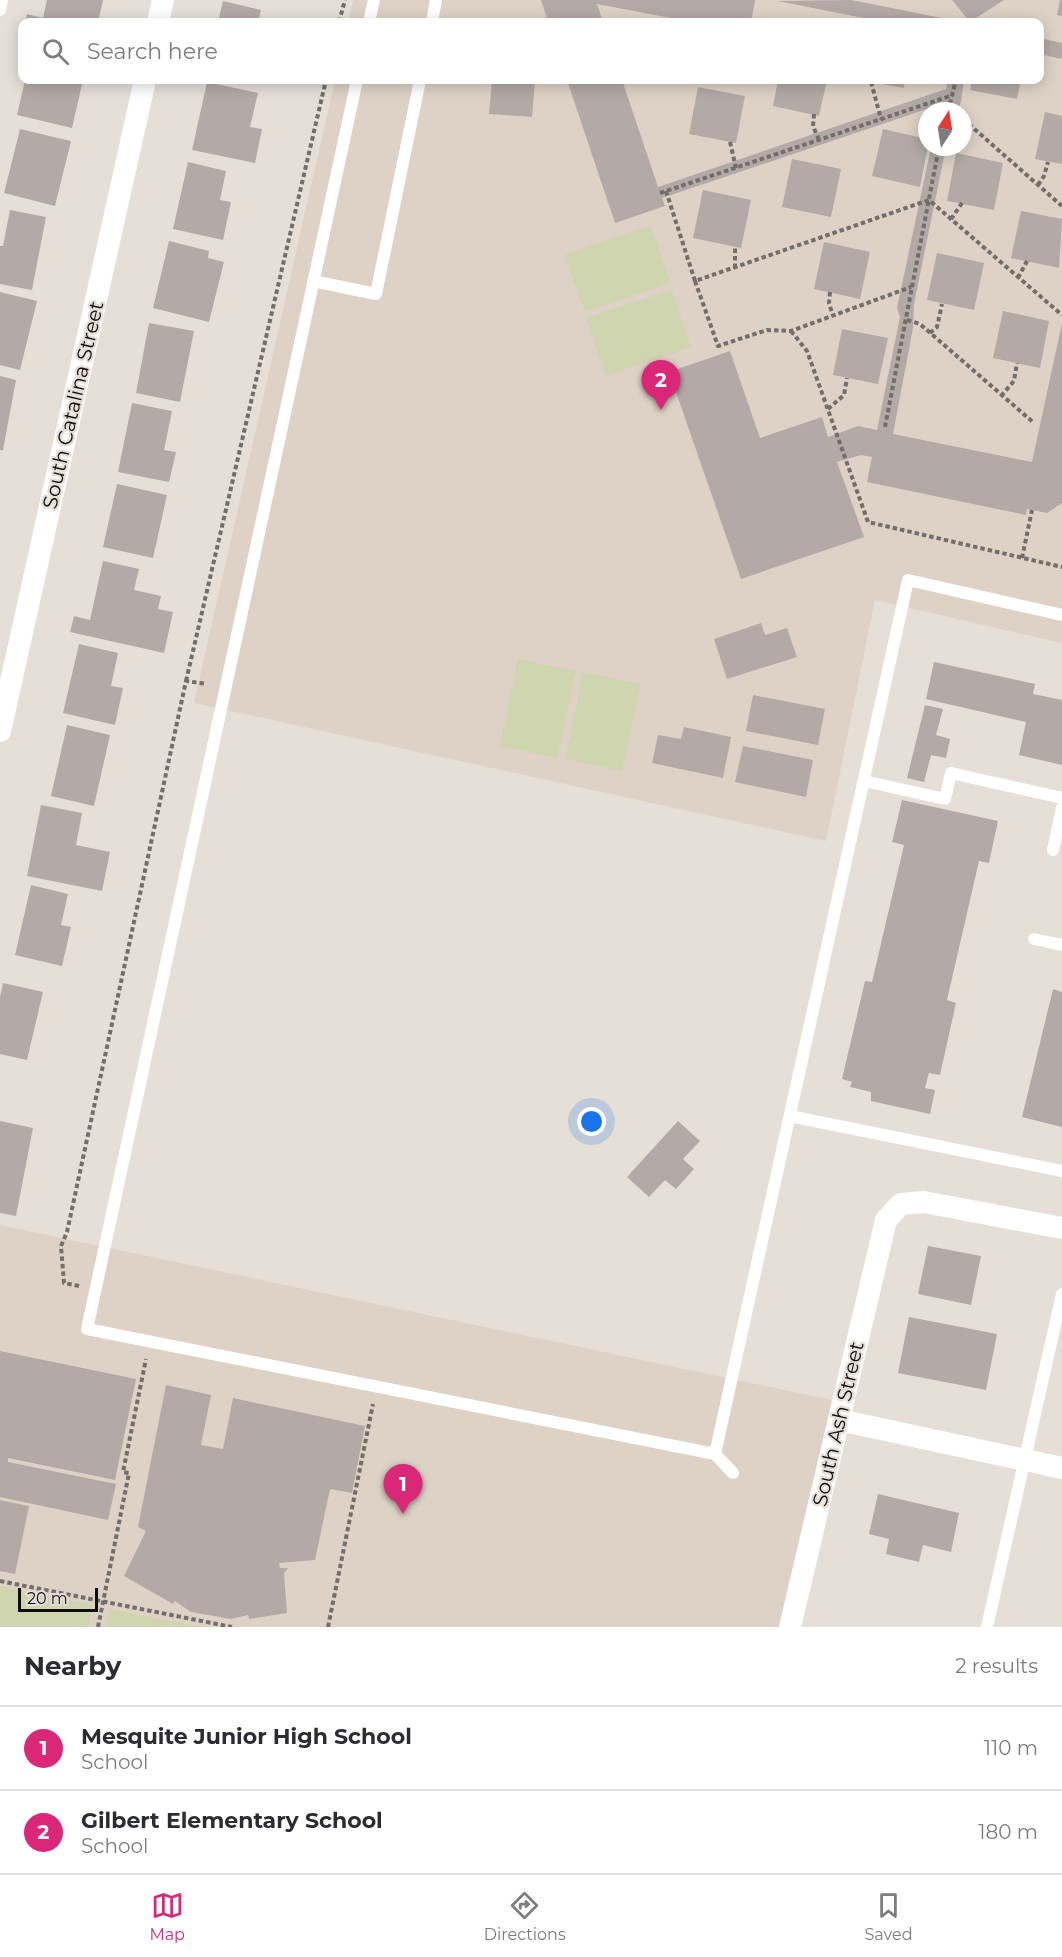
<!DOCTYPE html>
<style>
body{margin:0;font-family:Montserrat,sans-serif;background:#f2f2f3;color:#2b2b33}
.compass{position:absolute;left:918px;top:102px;width:54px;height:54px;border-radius:50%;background:#fff;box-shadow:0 3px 15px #0003;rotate:12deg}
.scale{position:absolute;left:18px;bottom:15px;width:80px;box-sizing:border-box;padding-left:6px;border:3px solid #0f0d0b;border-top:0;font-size:16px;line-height:21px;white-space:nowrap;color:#0f0d0b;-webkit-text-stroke:4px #e5dfd8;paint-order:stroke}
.you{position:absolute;left:592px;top:1122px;width:21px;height:21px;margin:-15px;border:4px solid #fff;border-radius:50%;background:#1a73e8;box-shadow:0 0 0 9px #1a73e833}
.badge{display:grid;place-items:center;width:39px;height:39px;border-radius:50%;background:#db2777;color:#fff;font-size:20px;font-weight:700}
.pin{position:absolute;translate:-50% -50px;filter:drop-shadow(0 2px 3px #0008)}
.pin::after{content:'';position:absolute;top:32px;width:21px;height:18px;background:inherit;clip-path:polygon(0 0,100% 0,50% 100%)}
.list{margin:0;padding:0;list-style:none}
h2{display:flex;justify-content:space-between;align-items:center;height:78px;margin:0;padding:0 24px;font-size:26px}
h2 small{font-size:20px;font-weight:400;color:#7c7c81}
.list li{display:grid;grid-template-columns:39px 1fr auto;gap:18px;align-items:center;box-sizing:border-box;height:84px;padding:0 24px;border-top:2px solid #e1e1e2}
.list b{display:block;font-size:22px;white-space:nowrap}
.list p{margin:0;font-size:20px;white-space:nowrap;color:#7c7c81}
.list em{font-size:20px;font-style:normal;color:#7c7c81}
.icon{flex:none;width:33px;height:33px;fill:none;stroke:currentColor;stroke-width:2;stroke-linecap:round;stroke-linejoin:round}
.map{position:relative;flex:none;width:1062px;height:1627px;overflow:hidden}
.search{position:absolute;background:#fff;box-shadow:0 3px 15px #0003;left:18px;right:18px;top:18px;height:66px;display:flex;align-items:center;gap:15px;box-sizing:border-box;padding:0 21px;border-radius:12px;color:#7c7c81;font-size:22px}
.sheet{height:246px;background:#fff}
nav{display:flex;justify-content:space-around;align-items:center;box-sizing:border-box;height:84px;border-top:2px solid #e1e1e2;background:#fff;font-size:16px;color:#7c7c81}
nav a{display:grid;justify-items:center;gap:3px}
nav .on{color:#db2777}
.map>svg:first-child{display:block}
.built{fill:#ded2c6;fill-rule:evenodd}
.green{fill:#cfd5ae}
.building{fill:#b3aaa7}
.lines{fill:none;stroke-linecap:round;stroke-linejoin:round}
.path{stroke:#726e6a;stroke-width:4;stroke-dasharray:4.5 3;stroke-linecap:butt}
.lane{stroke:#fff;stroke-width:12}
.street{stroke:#fff;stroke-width:22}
.labels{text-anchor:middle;stroke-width:4.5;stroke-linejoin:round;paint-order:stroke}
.street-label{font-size:20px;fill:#0f0d0b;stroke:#e5dfd8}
</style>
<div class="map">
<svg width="1062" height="1627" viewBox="0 0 1062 1627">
<rect width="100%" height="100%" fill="#e5dfd8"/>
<path class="built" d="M353 0H1062V643L875 600 826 841 194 703 335 80H1040V22H348ZM927 111H963V147H927Z
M0 1225 832 1400 782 1627H0Z"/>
<path class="green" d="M651 226 670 283 585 312 564 255Z
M672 290 691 347 606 376 586 318Z
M518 659 576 671 557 758 500 746Z
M583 672 641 684 622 771 565 759Z
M0 1586 93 1605 88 1627H0Z
M110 1609 200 1627H106Z"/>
<path class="building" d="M47 0H103L98 22H25L27 14 43 18Z
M541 0H755L751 22H692L597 4 603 22H548Z
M851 0 957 21V22H883L778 1Z
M952 0H1004L970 22Z
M1060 0H1062V16L1057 15Z
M223 1 261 10 258 22H218Z
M1040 38 1062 43V59L1040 54Z
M25 80H83L72 128 17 115Z
M492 80H535L532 117 489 114Z
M567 80H622L658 187 946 89 948 80H964L961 102 957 111H938L939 105 662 198 665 206 615 223Z
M778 80H827L819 116 773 106Z
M972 80H1021L1017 99 970 90Z
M865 81V80H905L904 88Z
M207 82 258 93 250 127 262 129 255 163 192 150Z
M698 87 745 96 736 143 689 134Z
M1045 112 1062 116V164L1035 159Z
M20 129 71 141 55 206 4 193Z
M883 129 927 139 928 147 920 187 872 176Z
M931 147H946L914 304 913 328 893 434 1032 462 1062 323V503L1047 513 1027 509 1026 515 867 482 872 457 861 455 837 462 864 537 741 579 669 372 730 351 760 438 822 417 828 437 858 426 877 430 900 317 897 308Z
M956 153 1003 163 994 210 947 201Z
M792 159 841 169 831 217 782 207Z
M188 162 226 171 220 200 231 202 223 240 173 229Z
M703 190 751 200 741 248 693 238Z
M10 210 46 217 32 290 0 284V246H3Z
M1021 211 1062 219 1059 268 1011 258Z
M169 241 209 251 208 258 224 262 209 322 153 308Z
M824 242 870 252 860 299 814 289Z
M937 253 984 263 974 310 927 300Z
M0 292 37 301 20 370 0 365Z
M1003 311 1049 321 1040 368 993 358Z
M149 323 194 331 180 402 136 393Z
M842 329 888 338 878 384 833 375Z
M0 376 16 380 3 450H0Z
M132 403 172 411 164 450 176 452 169 482 118 472Z
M117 484 167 495 153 558 103 547Z
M103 561 139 569 134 590 161 596 158 609 173 612 164 653 70 632 74 616 90 620Z
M761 623 765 635 787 628 797 657 727 679 714 639Z
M79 644 118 653 111 686 123 688 115 725 63 713Z
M934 662 1035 684 1033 694 1062 700V765L1019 755 1026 722 926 699Z
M753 695 825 709 818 745 746 731Z
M925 705 943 709 936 735 950 739 946 758 931 755 924 782 907 778Z
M67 725 110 735 94 806 51 796Z
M684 727 731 737 723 778 652 763 658 735 681 739Z
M743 746 813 760 806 797 735 782Z
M902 800 998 821 989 863 979 861 947 1000 956 1003 940 1075 929 1073 925 1088 935 1090 930 1114 871 1101V1092L850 1087 852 1082 842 1079 865 981 872 982 904 845 892 842Z
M41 805 82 813 76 845 110 852 102 891 27 876Z
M31 885 68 894 61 925 71 927 62 966 15 955Z
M3 983 43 992 27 1060 0 1054V997Z
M1053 989 1062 992V1127L1022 1117Z
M0 1121 33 1128 16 1216 0 1213Z
M678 1121 700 1141 683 1159 694 1169 676 1189 665 1180 649 1197 627 1177Z
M928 1246 981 1256 971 1305 918 1294Z
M909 1317 997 1334 986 1390 898 1373Z
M0 1351 136 1379 115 1480 8 1458V1462L116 1484 108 1520 0 1497Z
M166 1385 211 1395 201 1445 223 1449 233 1398 365 1426 352 1493 330 1489 315 1560 279 1563 280 1568H288L284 1573 287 1613 249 1619 248 1615 231 1619 191 1612 175 1601 173 1604 124 1576 146 1531 138 1527Z
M878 1494 959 1513 951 1552 923 1545 919 1562 886 1554 889 1539 869 1534Z
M0 1500 29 1506 15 1574 0 1571Z"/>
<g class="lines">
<path class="path" d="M339 22 345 0
M871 82 881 119
M948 111 956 80
M814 114 813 126 819 140
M963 119 1062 206
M730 142 736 168
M1038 185 1044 176 1048 162
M666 191 695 281 929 200 1062 315
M660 193 953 95
M951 219 962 203
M735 268V247
M1018 278 1027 261
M695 281 718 346 767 330 791 331 911 287
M830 292 829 303 833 316
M907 320 920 324 1034 423
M791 331 807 351 868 522 1062 567
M930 333 937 327 942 304
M1001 396 1014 381 1017 363
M828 409 844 395 847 378
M885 427 939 147
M1022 558 1032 510
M186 681 326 80
M79 1286 64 1283 61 1246 67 1232 186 681 207 684
M0 1581 232 1627
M98 1627 129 1473 123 1472 146 1359
M328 1627 373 1404"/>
<path class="lane" d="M0 10 2 0
M369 22 374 0
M432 22 436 0
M357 80 87 1329 715 1454 733 1473
M313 281 376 294 420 80
M864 781 945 799 951 773 1062 798
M1053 850 1062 808
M1034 939 1062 945
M790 1116 1062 1171
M715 1454 908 580 1062 615
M987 1627 1062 1294"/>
<path class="street" d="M158 22 163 0
M0 731 145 80
M839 1420 1062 1468
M790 1627 886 1220 901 1204 924 1202 1062 1228"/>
</g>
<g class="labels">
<g class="street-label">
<text transform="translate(73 405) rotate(-77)" y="7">South Catalina Street</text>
<text transform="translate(838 1424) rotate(-77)" y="7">South Ash Street</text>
</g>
</g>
</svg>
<svg class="compass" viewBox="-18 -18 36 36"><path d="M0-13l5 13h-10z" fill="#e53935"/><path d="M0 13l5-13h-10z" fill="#7c7c81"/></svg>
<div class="scale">20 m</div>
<div class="you"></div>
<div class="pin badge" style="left:403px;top:1514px">1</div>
<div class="pin badge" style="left:661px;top:410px">2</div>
<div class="search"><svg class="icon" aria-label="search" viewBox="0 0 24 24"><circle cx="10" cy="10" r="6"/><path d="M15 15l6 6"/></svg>Search here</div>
</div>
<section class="sheet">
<h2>Nearby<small>2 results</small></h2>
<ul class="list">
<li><span class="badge">1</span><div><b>Mesquite Junior High School</b><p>School</p></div><em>110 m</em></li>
<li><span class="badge">2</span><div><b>Gilbert Elementary School</b><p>School</p></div><em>180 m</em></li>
</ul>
</section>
<nav>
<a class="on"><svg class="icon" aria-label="map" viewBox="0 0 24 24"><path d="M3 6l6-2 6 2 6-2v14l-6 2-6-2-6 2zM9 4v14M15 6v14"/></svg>Map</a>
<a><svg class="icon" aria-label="directions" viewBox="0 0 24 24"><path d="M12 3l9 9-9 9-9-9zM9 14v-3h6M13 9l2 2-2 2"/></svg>Directions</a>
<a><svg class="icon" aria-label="saved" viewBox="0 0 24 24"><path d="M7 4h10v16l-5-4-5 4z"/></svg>Saved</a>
</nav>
